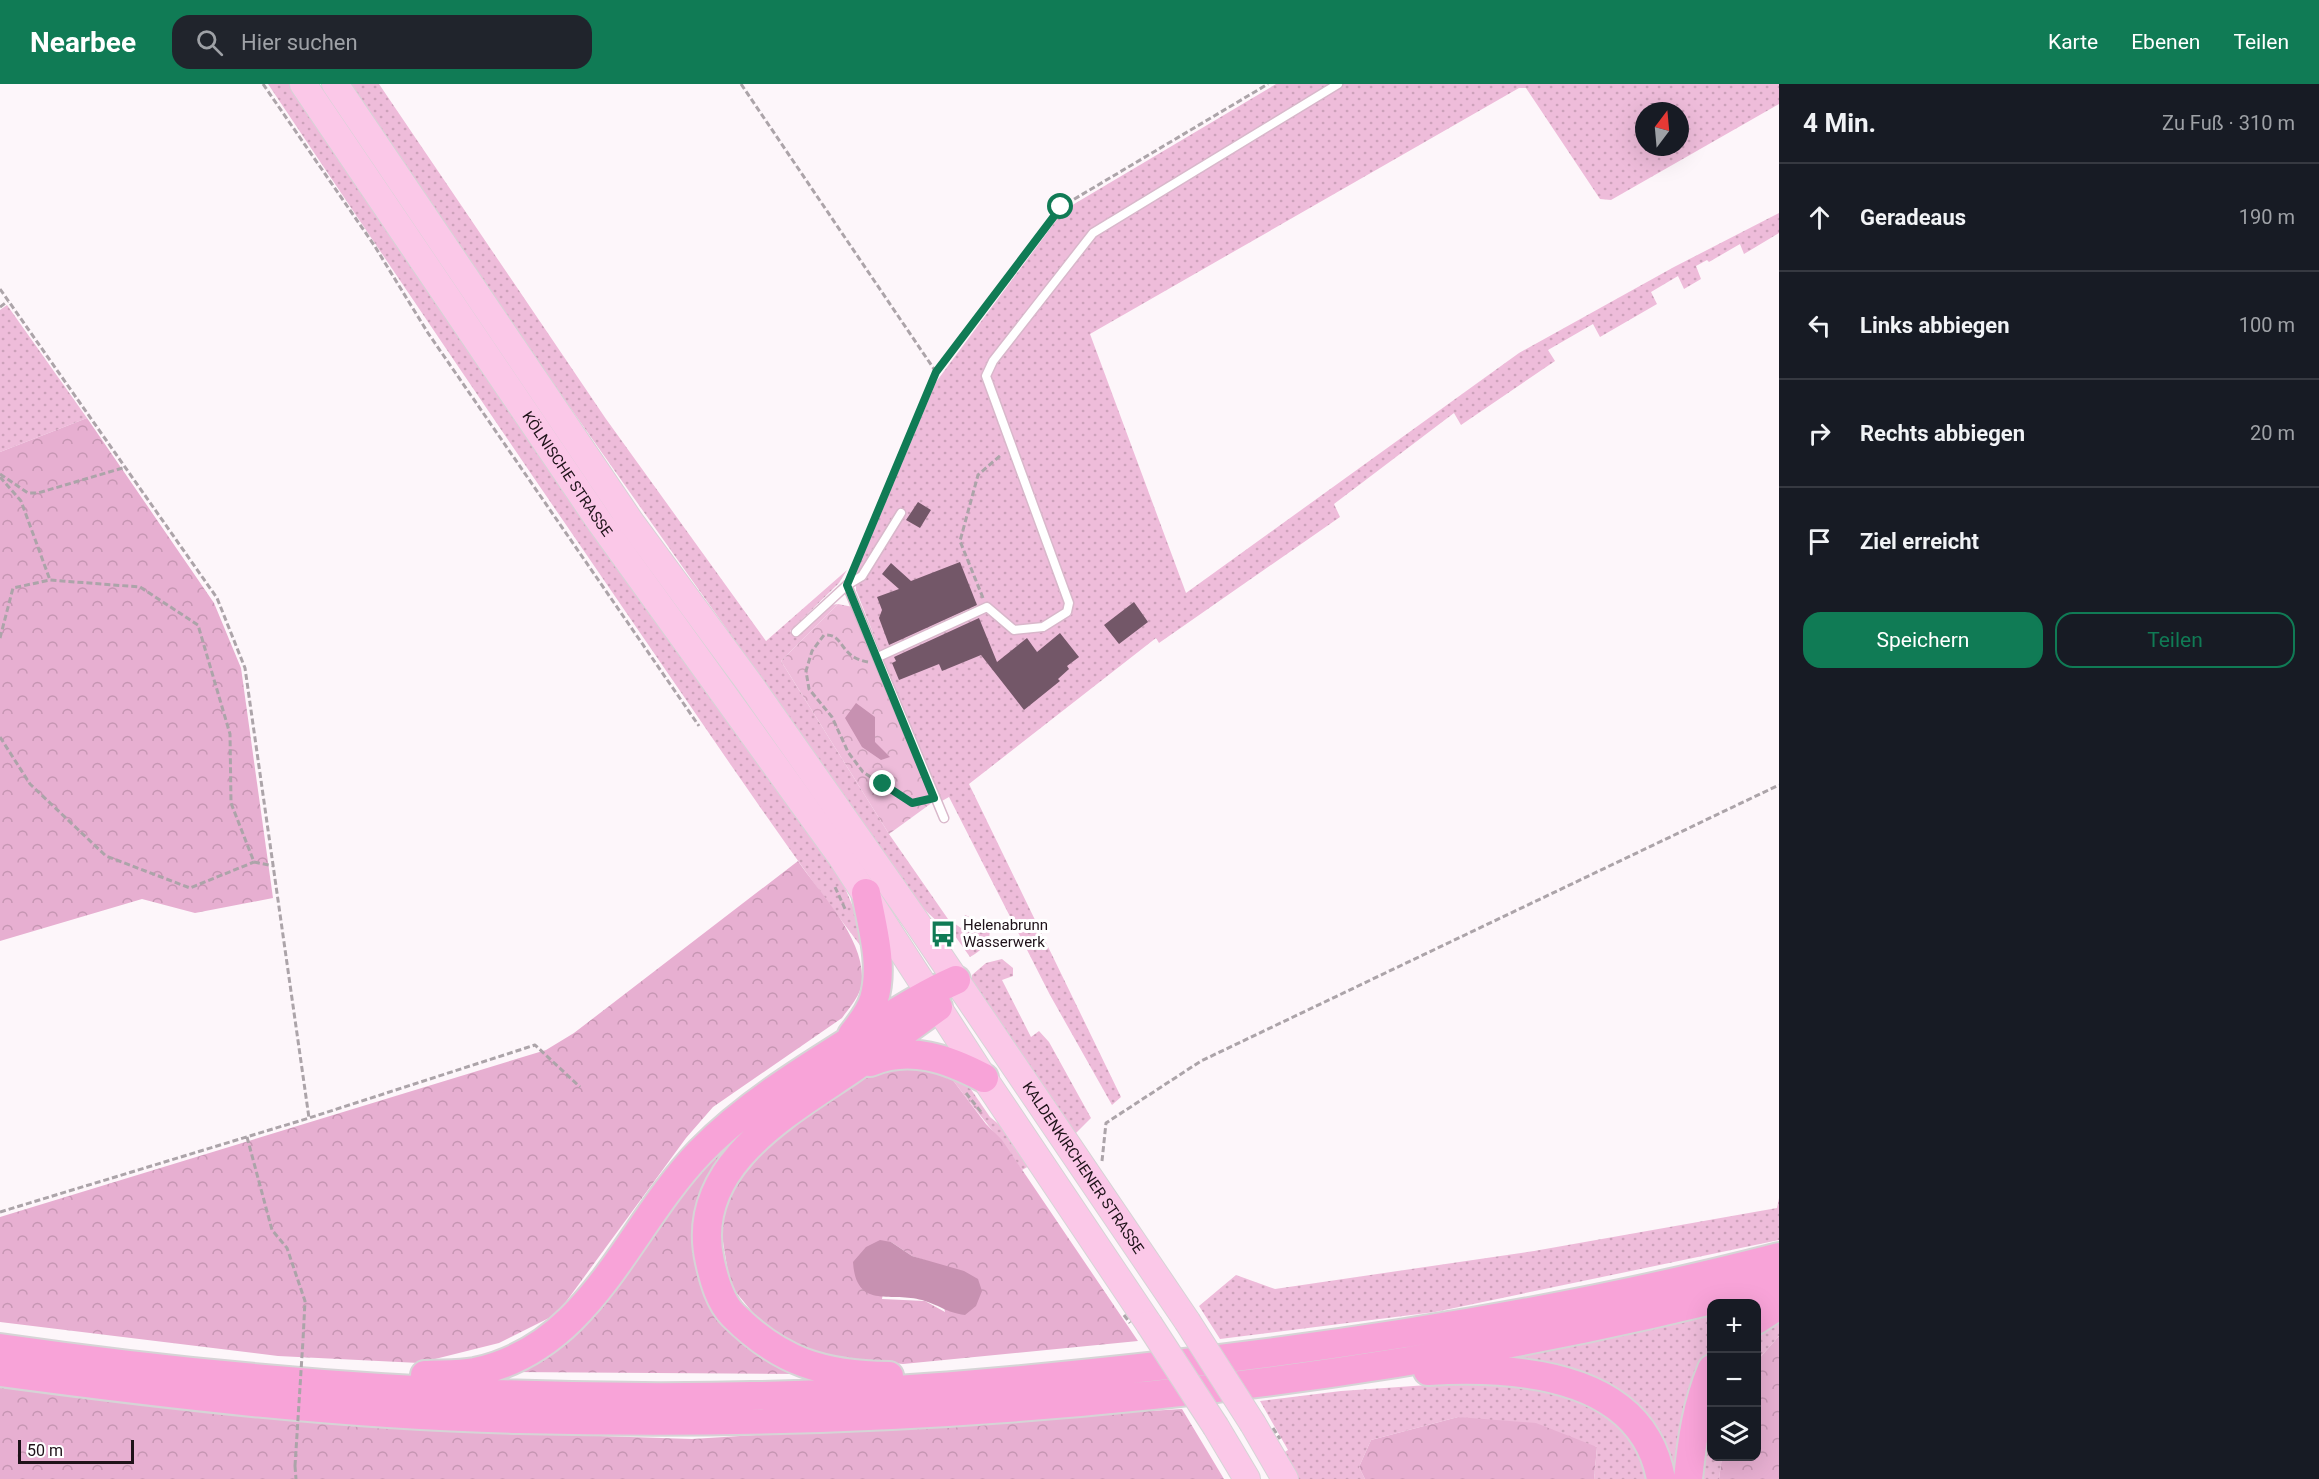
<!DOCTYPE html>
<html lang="de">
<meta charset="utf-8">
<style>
body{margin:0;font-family:Roboto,sans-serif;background:#20242c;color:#f1f3f6}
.controls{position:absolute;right:18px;bottom:18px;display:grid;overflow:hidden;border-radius:12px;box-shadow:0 6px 24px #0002}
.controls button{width:54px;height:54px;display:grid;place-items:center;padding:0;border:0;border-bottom:2px solid #363941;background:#171b24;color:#f1f3f6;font:30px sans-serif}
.compass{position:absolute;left:1635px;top:18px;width:54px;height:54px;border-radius:50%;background:#171b24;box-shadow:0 6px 24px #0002;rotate:16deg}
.scale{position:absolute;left:18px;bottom:15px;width:116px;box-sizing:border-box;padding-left:6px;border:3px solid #1e1219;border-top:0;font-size:16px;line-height:21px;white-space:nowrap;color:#1e1219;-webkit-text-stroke:4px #fff;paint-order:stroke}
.stop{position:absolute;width:18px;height:18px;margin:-14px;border:4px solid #107b55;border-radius:50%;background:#fff}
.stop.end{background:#107b55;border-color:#fff;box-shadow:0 2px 6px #0008}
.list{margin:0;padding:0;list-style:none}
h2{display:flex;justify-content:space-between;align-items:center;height:78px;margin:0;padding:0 24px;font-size:26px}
h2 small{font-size:20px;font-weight:400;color:#9ea1a6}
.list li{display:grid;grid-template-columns:39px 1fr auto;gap:18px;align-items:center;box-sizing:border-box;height:108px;padding:0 24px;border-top:2px solid #363941}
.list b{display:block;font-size:22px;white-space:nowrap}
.list em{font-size:20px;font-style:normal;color:#9ea1a6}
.actions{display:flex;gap:12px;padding:18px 24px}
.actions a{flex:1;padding:14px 0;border:2px solid #107b55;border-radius:18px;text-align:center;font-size:21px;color:#107b55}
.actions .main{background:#107b55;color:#fff}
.icon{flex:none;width:33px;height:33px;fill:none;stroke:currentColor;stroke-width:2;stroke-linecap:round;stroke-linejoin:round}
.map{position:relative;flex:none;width:1779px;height:1395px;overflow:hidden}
header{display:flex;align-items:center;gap:36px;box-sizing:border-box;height:84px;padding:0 30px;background:#107b55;color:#fff}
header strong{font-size:28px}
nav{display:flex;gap:33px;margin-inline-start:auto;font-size:21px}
.search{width:420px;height:54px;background:#20242c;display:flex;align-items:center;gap:15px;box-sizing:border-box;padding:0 21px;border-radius:18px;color:#9ea1a6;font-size:22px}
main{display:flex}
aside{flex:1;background:#171b24}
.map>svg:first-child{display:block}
.grass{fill:url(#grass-dots);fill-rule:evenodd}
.forest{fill:url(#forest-crowns);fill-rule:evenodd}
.park{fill:url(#park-crowns)}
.water{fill:#c791b1}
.building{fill:#735768}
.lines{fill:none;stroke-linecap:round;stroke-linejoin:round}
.lane-casing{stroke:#d9b8cb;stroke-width:11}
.primary-casing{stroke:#d6d4d6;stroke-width:28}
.highway-casing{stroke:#d6d4d6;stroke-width:32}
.path{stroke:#aca4a9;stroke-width:3;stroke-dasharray:6 3;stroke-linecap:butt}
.lane{stroke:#fff;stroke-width:8}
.primary{stroke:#fbc8e8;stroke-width:26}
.highway{stroke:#f8a3d8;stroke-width:28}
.primary-bridge-casing{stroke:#d6d4d6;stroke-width:28;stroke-linecap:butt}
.path-bridge{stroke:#aca4a9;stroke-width:3;stroke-dasharray:6 3;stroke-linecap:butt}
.primary-bridge{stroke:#fbc8e8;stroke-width:26}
.route{stroke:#107b55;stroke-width:8}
.labels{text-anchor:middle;stroke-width:6;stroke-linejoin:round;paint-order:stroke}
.street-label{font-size:15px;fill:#1e1219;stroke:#fff}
.poi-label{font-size:15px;fill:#1e1219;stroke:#fff;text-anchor:start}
</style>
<header>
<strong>Nearbee</strong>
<div class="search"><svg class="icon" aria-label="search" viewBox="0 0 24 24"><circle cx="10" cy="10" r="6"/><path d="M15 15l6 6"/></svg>Hier suchen</div>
<nav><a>Karte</a><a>Ebenen</a><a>Teilen</a></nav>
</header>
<main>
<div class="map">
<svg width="1779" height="1395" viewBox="0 0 1779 1395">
<defs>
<pattern id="grass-dots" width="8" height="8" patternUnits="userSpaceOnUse" patternTransform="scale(1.5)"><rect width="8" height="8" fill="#eebcda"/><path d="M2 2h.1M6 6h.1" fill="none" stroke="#cca1ba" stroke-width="1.8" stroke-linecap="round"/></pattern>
<pattern id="forest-crowns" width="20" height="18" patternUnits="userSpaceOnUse" patternTransform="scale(1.5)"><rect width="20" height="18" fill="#e7afd1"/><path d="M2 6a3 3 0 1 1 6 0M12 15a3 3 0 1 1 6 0" fill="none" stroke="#c696b3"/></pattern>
<pattern id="park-crowns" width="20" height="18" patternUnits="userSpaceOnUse" patternTransform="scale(1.5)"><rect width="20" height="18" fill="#eebcda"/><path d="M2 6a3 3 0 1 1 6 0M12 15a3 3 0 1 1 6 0" fill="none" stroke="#cca1ba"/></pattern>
</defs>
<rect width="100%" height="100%" fill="#fdf6fa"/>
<path class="grass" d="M268 0H289L837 785 859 837 871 876C788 767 712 653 634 540 511 361 389 181 268 0Z
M346 0H379L606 335 766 557 847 486 839 499 790 547 796 553 831 521 838 520 781 577 889 750 948 835 961 844 965 831 989 841C993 857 982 866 970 873L945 838 941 841 913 815 877 758 482 199Z
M1276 0H1779V20L1611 116 1600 115 1526 4H1519L1090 250 1186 509 1519 269 1674 183 1779 129V149L1744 170 1740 160 1709 178 1707 176 1696 182 1701 195 1684 205 1678 192 1651 208 1657 220 1600 253 1593 240 1548 266 1555 277 1461 341 1454 329 1334 420 1340 433 1159 559 1156 554 969 700 1121 1013 1112 1021 1050 911 949 713 940 718 856 506V489L936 298 1064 126ZM1644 27H1680V63H1644Z
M7 221 87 334 0 368V226Z
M1002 875 1013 884V892L1002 896 1031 953 1039 947 1049 958 1091 1034 1073 1052 972 903V891L986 879Z
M957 985 990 1033 1013 1052 1031 1081 1022 1086C1000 1054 975 1026 952 995Z
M1779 1114V1156L1435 1228 1220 1255 1199 1222 1236 1191 1275 1205 1534 1167 1777 1124Z
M1779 1231V1252L1757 1277V1246Z
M1711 1232V1268L1700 1290 1680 1395H1666L1638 1335 1495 1278Z
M1457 1299C1533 1302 1626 1305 1646 1395H1594L1597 1363 1458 1333 1371 1356 1359 1383 1365 1395H1295L1281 1370 1288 1366 1260 1317 1341 1307Z
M1711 1314 1712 1372 1722 1373 1719 1395H1698Z"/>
<path class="forest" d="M87 334 214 519 241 584 273 814 195 829 142 815 0 857V368Z
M798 777C821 811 865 854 862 898 861 911 849 924 842 934L713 1023 686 1054 557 1230 499 1259 419 1279 278 1272 0 1238V1133L546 966 574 949Z
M905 977 957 985 952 995 986 1040 1002 1056 1138 1257 903 1280 822 1272 768 1247 730 1201 720 1139 730 1107 772 1058 841 1006 878 985ZM891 1158 912 1172 936 1180 945 1228 925 1217 882 1215Z
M738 1046 699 1111 700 1169 709 1205 804 1290 510 1288Z
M1779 1252V1395H1719L1722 1373 1756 1372 1757 1277Z
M0 1297 109 1312 442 1347 692 1355 1182 1325 1224 1395H0Z
M1458 1333 1536 1339 1597 1363 1594 1395H1365L1359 1383 1371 1356Z"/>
<path class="park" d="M838 520 853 523 933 718 889 750 781 577Z"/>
<path class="water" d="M856 619 875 633V658L890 673 881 676 862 663 845 634Z
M880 1156 891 1158 912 1172 964 1187 978 1195 982 1207 976 1222 965 1231C945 1228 941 1222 925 1217 894 1206 856 1228 853 1178L866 1163Z"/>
<path class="building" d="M918 418 931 426 920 444 906 436Z
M960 478 977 521 889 561 879 534 882 526 877 513 899 505 882 490 891 479 911 497Z
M1134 518 1148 538 1119 560 1104 541Z
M979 534 997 578 1027 554 1037 568 1060 549 1079 573 1067 582 1069 585 1058 595 1060 597 1024 626 981 571 942 587 939 580 899 596 892 579 896 577 894 573Z"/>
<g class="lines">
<g class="lane-casing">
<path id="lane" d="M847 501 944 734
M796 548 847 501 862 492 901 429
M878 573 987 523 1014 546 1043 543 1067 528 1069 519 986 292 993 277 1093 149 1338 0"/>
</g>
<g class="primary-casing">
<g id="primary">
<path id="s1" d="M303 0 599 437 841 773 984 994 1149 1240"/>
<path id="s2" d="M335 0 631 438 750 600 916 837 1187 1237"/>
<path d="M1253 1340 1285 1395"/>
<path d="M1216 1343 1247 1395"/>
</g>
</g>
<g class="highway-casing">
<path id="highway" d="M852 951C860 941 870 928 874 915 884 882 872 842 866 809
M870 978C910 961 948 975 984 994
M1756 1236 1779 1221
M0 1264C279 1304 562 1322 844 1309 952 1304 1060 1293 1167 1281 1373 1258 1578 1225 1779 1173
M1428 1287C1513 1282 1642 1288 1661 1395
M0 1288C172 1311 346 1331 520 1335 939 1346 1373 1305 1779 1199
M425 1291C441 1290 459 1291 475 1288 592 1263 626 1145 700 1068 746 1021 805 985 861 950 892 931 922 911 956 896
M889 1292C823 1291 780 1278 733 1231 720 1218 714 1196 710 1178 688 1084 785 1030 849 987 879 966 909 944 938 923
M1688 1395C1692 1356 1697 1321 1712 1285"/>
</g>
<path class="path" d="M263 0 374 161 428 249 699 642
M741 0 936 288
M0 205 217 514 245 584 309 1034
M0 223 8 217
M0 390 28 409H38L126 383
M0 393 21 417 50 496
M858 473 936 288 1061 123 1268 0
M983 514 960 457 978 391 1002 370
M0 554 13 504 50 496 140 503 198 541 230 650 231 719 254 778 274 782
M868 578C838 573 845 549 824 551L812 567 806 587 809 605 832 633 848 668 863 688 907 717 924 716
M0 653 30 700 106 772 190 804 254 778
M835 803 846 827
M966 1009 981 1028
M247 1053 272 1146 287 1164 305 1217 303 1256
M1102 1077 1106 1039 1201 977 1779 701
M0 1128 309 1034 535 961 580 1003
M295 1382 296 1395"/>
<use href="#lane" class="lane"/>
<use href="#primary" class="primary"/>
<use href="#highway" class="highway"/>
<g class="primary-bridge-casing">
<path id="primary-bridge" d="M1187 1237 1253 1340
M1149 1240 1216 1343"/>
</g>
<path class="path-bridge" d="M1124 1231 1130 1239
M1273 1344 1280 1355
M295 1382 303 1256"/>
<use href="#primary-bridge" class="primary-bridge"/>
</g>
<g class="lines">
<path class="route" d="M883 700 912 719 934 714 847 501 936 288 1061 123"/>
</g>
<defs>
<g id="bus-bare" transform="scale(2.07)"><path d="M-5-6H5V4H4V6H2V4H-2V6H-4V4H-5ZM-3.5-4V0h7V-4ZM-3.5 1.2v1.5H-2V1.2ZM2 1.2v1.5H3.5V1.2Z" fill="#107b55" stroke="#fff" stroke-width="2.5" paint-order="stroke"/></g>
</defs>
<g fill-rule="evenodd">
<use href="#bus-bare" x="943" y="850"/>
</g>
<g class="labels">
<g class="street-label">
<text dy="5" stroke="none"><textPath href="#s1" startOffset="471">KÖLNISCHE STRASSE</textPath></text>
<text dy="5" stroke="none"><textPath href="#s2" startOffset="1317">KALDENKIRCHENER STRASSE</textPath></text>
</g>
<g class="poi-label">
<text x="963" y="846">Helenabrunn<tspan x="963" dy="17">Wasserwerk</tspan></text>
</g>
</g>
</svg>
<div class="controls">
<button>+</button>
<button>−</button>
<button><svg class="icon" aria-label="layers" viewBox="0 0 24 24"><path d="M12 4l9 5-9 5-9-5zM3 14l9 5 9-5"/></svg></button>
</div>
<svg class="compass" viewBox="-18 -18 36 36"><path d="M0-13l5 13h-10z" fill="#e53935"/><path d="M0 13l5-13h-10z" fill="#9ea1a6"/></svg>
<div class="scale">50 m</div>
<div class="stop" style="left:1061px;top:123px"></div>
<div class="stop end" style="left:883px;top:700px"></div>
</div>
<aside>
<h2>4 Min.<small>Zu Fuß · 310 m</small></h2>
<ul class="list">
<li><svg class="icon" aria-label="ahead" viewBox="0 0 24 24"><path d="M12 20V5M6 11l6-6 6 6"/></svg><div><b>Geradeaus</b></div><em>190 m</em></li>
<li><svg class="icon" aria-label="left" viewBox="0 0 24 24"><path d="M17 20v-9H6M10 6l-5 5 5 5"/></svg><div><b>Links abbiegen</b></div><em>100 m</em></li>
<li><svg class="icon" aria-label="right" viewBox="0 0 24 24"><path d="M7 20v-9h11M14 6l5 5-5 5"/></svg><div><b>Rechts abbiegen</b></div><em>20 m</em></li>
<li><svg class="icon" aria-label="arrive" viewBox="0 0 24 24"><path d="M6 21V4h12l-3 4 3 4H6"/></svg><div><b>Ziel erreicht</b></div></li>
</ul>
<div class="actions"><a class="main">Speichern</a><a>Teilen</a></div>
</aside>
</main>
